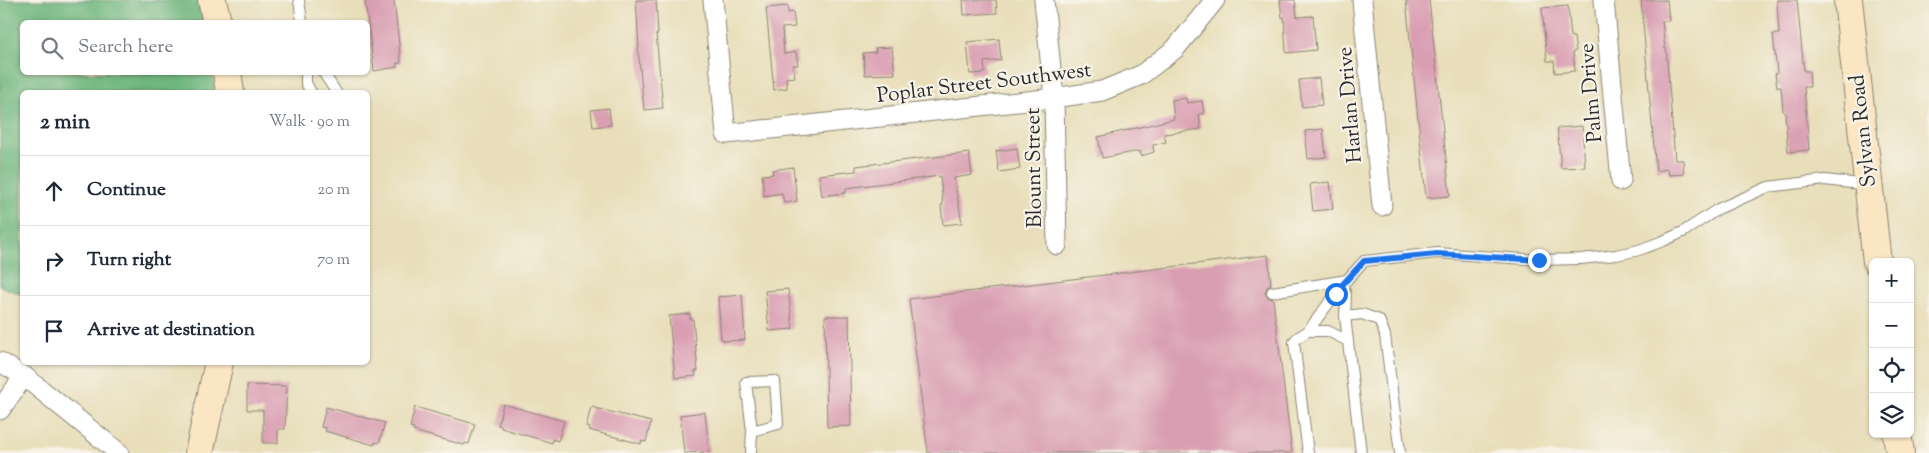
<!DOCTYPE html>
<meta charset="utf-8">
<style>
body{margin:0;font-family:"Sorts Mill Goudy",serif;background:#f6f6f7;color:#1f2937}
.controls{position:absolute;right:15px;bottom:15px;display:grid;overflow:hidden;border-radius:8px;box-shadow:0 1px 4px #0004}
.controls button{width:45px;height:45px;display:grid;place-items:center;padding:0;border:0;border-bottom:1px solid #e0e1e3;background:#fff;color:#1f2937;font:25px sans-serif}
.stop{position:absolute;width:15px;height:15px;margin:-11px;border:4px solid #1a73e8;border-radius:50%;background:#fff}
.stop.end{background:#1a73e8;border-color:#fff;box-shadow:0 1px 5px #0008}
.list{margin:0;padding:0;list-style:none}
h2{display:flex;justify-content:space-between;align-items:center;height:65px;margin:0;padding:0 20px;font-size:21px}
h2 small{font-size:16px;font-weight:400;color:#747a83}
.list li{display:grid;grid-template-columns:32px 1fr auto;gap:15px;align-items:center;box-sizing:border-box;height:70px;padding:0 20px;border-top:1px solid #e0e1e3}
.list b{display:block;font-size:19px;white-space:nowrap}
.list em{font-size:16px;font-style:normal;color:#747a83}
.icon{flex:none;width:28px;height:28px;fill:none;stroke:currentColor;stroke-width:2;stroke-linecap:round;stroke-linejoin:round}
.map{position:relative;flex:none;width:1929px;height:453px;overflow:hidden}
.search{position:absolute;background:#fff;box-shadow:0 1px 4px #0004;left:20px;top:20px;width:350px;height:55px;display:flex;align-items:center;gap:12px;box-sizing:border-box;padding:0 18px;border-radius:8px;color:#747a83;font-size:19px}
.panel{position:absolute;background:#fff;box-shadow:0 1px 4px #0004;left:20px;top:90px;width:350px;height:275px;border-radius:8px}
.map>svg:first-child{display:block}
.forest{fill:#6eb67d;stroke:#4c7054}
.building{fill:#d99eb2}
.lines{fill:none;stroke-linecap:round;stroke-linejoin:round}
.service-casing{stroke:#8a8472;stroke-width:12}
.minor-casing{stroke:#8a8472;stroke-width:21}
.secondary-casing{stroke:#8a8472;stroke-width:30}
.service{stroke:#fff;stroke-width:10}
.minor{stroke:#fff;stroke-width:19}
.secondary{stroke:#fbe6c4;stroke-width:28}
.route{stroke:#1a73e8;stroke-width:6}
.labels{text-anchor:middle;stroke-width:4.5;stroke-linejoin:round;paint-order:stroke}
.street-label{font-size:21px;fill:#2b2b2b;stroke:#f7f3e8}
</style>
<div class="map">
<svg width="1929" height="453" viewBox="0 0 1929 453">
<rect width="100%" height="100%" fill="#f7f3e8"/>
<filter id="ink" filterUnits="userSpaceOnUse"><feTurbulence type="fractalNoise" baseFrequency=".02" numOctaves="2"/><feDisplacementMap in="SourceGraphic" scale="10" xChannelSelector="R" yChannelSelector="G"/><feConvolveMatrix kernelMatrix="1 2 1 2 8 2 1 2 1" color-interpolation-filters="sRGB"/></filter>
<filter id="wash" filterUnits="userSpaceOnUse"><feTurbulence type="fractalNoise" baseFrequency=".0096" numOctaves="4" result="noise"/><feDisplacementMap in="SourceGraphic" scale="20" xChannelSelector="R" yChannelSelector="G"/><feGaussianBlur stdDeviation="1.12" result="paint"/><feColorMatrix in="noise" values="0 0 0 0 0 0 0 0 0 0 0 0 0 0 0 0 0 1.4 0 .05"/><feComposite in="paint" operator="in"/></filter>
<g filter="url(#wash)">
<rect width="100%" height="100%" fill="#e8deb9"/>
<path class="forest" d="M0 0H199L203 22H22V72L212 73 216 92H22V295L0 286Z"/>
<g id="blocks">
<path class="building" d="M365 0H394L401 63H397V67L374 71Z
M636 0H656L658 34H656L663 108 644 110 638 48H639Z
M963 0H996L997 13 964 15Z
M1280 0H1295L1297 17 1313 16 1316 50 1286 53 1284 17 1282 18Z
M1406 0H1429L1450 196 1426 198Z
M1641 0H1667L1669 21H1662L1665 49 1666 48 1675 160H1683L1684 174 1669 175 1668 169 1656 171Z
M1777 0H1797L1804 71H1809L1810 87H1804L1809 150 1788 152 1785 112H1783L1781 87H1777L1775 74 1777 73 1773 34H1779Z
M788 6V13L793 12 795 27 782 28 784 54 796 52 798 65H793L795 77 786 78 787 88 774 90 766 8Z
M1568 6 1571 37H1574L1576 51 1573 52 1575 71 1555 73 1554 61H1547L1542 8Z
M999 39 1001 60 984 62 985 73 970 74 967 42Z
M892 47 895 74 865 75 863 53 876 52 875 48Z
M1319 78 1322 105 1302 107 1299 80Z
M1186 98 1187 103 1202 101 1204 114H1199L1201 129 1164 134 1166 142 1153 145 1154 152 1141 156 1140 151 1102 158 1098 137 1174 119 1172 100Z
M609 108 611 125 593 127 591 110Z
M1582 126 1585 167 1561 168 1557 128Z
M1323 129 1326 157 1308 159 1305 131Z
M1017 148 1020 169 999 172 996 151Z
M969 153 972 175 954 178 962 223 943 225 941 205H943L940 176 846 188V193L822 196 819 175 856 171V166Z
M793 167 797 201 784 203 782 193 764 196 762 175 773 174 772 170Z
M1330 182 1333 209 1313 211 1310 184Z
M1268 255 1271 285 1267 287 1265 293 1267 297 1273 299 1292 453H928L909 299Z
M788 289 793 329 769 331 765 291Z
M742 295 745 340 724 341 723 339H721L718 297Z
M690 314V319H693L698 371H695L696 376 675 378 669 316Z
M825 316H849L851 426 827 427Z
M247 385 287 386 285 429H278V443H263V410H247Z
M503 404 564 421 558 441 553 439 552 443 501 428 502 426 498 425Z
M326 407 385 423 379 443 375 442 374 445 325 431 326 428 321 427Z
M415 407 475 424 469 444 465 443 464 445 413 431 414 428 410 427Z
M591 407 651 422 646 442 641 441V444L589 430 590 428 586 427Z
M705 412 709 452 684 453 680 415Z"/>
</g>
</g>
<g filter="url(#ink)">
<use href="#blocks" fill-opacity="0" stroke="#8a8472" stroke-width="1"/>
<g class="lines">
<g class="service-casing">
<path id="service" d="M299 0 302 22
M306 72V83L311 92
M323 72 336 92
M1343 284 1346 296 1345 316 1361 453
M1272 292 1347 280
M1345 316 1362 314 1379 320 1385 335 1400 453
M1308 331H1328L1348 341
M751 453 752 431 746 382 775 381 778 424 752 431
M1308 453 1294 342 1297 338 1308 331 1343 284 1364 261 1437 253 1539 260 1581 259 1616 255 1639 250 1663 241 1683 232 1718 209 1768 187 1825 180 1868 185"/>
</g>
<g class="minor-casing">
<path id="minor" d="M713 0 726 134 1054 98 1102 91 1141 75 1175 49 1215 0
M1044 0 1054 98 1057 245
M1362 0 1382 206
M1604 0 1621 181
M0 362 24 376 119 453
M0 410 24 376"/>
</g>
<g class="secondary-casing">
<path id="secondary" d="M212 0 217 22
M1848 0 1877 262
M227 72 230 92
M1897 434 1900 453
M199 453 219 362"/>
</g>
<use href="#service" class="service"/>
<use href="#minor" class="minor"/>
<use href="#secondary" class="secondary"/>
</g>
</g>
<g class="lines" filter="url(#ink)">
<path class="route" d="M1336 294 1343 284 1364 261 1437 254 1539 260"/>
</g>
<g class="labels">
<g class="street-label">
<text transform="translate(984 82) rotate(-7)" y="7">Poplar Street Southwest</text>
<text transform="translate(1590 93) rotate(-95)" y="7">Palm Drive</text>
<text transform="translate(1349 105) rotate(-95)" y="7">Harlan Drive</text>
<text transform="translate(1862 131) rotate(-96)" y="7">Sylvan Road</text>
<text transform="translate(1033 168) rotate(-91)" y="7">Blount Street</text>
</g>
</g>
</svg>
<div class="controls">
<button>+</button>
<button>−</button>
<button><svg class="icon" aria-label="locate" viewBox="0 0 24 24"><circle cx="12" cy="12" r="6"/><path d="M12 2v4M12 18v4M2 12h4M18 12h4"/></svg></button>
<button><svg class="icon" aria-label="layers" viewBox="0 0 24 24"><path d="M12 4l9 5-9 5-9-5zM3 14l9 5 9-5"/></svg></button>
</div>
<div class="stop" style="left:1336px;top:294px"></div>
<div class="stop end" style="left:1539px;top:260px"></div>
<div class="search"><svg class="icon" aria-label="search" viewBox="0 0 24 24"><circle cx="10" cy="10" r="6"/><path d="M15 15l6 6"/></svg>Search here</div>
<section class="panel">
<h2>2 min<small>Walk · 90 m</small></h2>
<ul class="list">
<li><svg class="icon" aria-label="ahead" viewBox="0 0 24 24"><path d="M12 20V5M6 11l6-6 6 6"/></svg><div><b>Continue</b></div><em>20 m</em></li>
<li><svg class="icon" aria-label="right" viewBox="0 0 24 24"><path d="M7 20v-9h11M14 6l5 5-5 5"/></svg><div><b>Turn right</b></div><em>70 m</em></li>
<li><svg class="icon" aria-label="arrive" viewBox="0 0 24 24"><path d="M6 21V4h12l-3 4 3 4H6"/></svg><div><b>Arrive at destination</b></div></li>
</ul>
</section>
</div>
